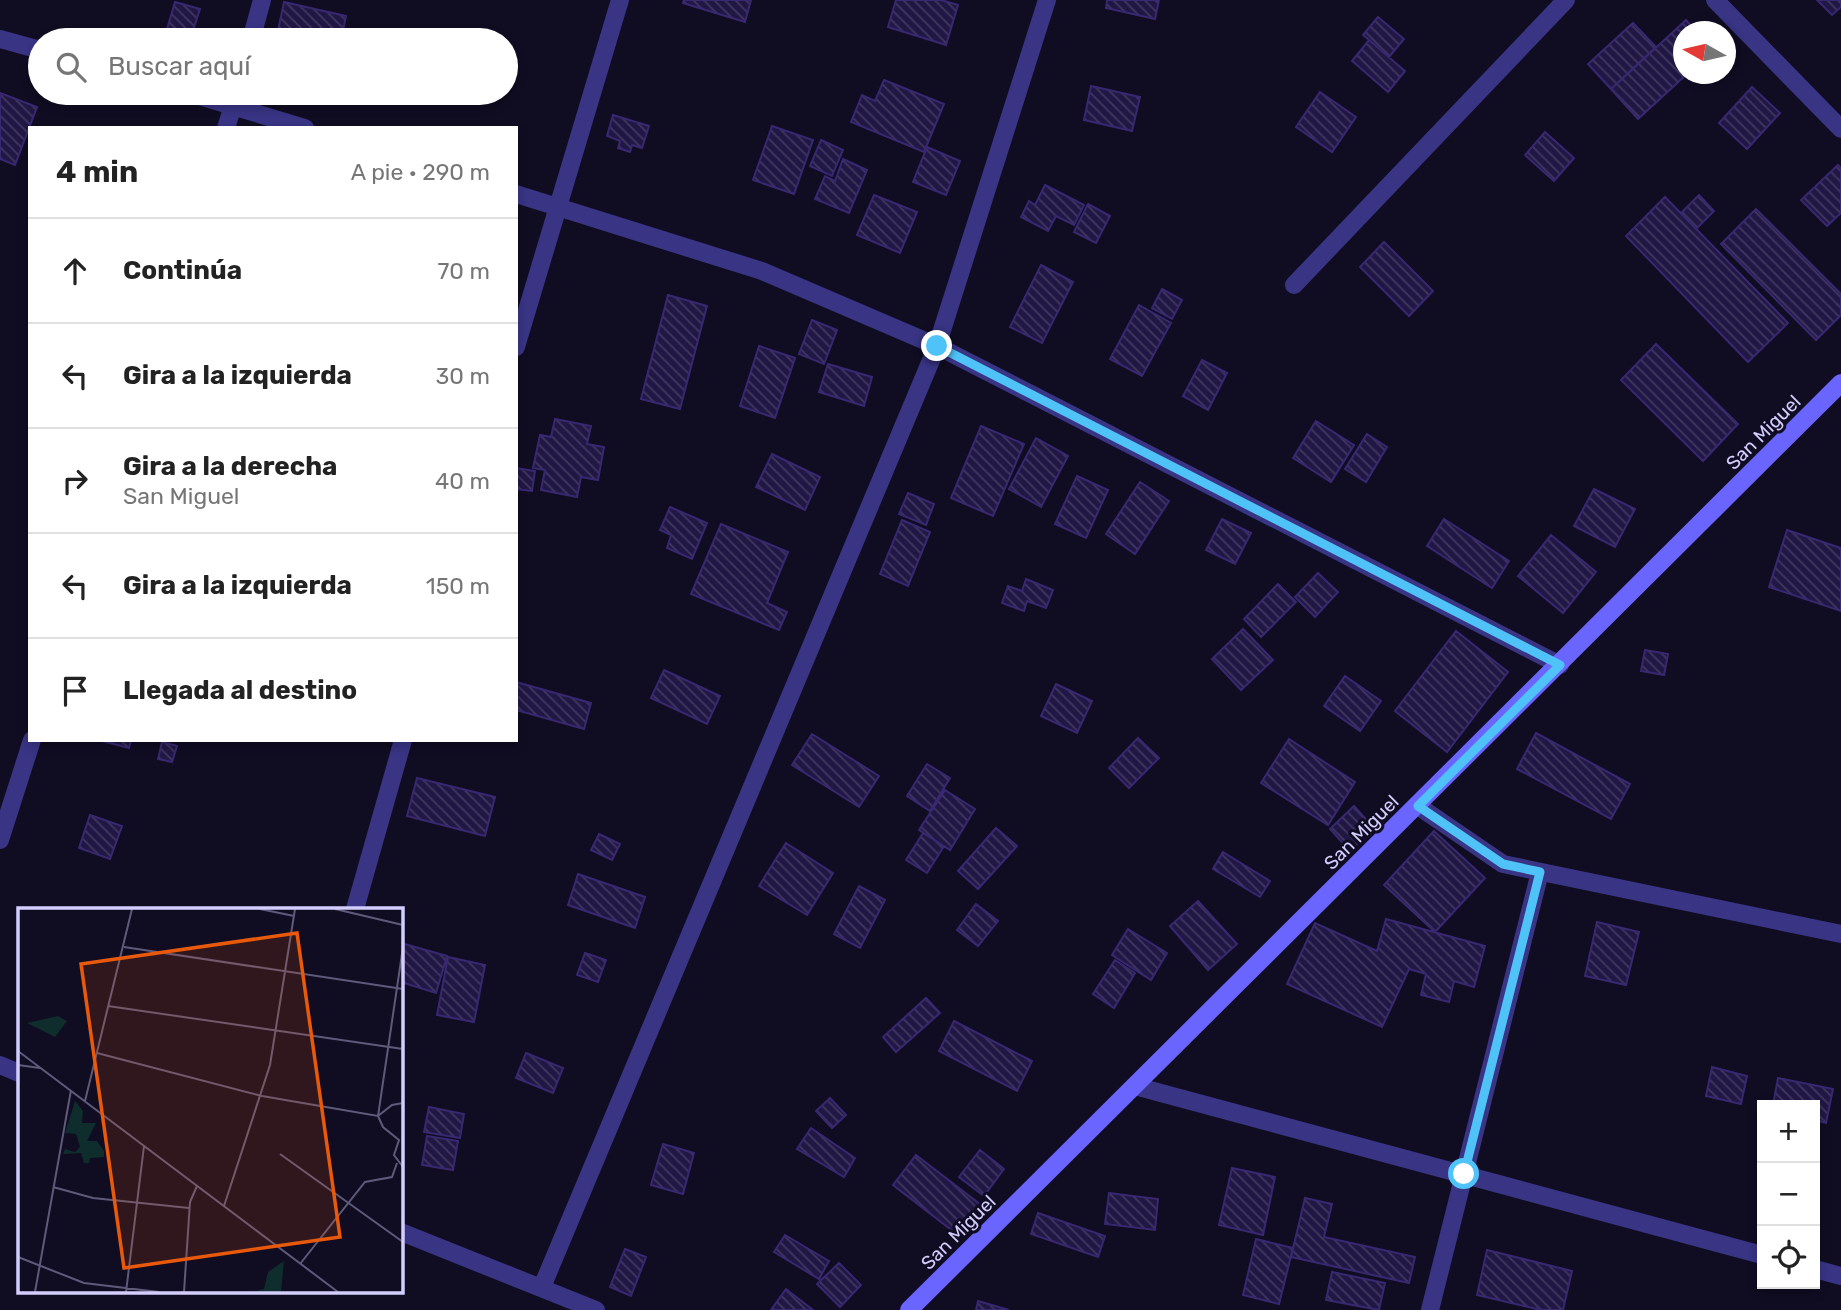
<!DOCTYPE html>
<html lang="es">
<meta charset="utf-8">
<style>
body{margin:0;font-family:Rubik,sans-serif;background:#f6f6f6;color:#222}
.controls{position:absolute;right:21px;bottom:21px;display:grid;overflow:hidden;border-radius:0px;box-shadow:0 4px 10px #0003}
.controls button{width:63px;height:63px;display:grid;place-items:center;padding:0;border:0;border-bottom:2px solid #e0e0e0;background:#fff;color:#222;font:35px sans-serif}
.compass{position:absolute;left:1673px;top:21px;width:63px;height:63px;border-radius:50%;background:#fff;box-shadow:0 4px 10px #0003;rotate:278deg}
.stop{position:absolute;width:21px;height:21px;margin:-16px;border:5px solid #4fc3f7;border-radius:50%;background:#fff}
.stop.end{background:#4fc3f7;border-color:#fff;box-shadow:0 2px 7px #0008}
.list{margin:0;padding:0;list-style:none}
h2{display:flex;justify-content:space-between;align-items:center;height:91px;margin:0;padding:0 28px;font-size:30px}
h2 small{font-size:23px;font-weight:400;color:#767676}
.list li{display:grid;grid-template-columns:46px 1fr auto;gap:21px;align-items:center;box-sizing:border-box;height:105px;padding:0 28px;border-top:2px solid #e0e0e0}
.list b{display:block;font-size:26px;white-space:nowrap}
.list p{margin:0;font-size:23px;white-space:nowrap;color:#767676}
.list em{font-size:23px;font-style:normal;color:#767676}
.icon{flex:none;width:38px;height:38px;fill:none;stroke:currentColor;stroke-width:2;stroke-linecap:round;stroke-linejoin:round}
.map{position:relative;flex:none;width:1841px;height:1310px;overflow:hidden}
.search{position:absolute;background:#fff;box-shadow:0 4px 10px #0003;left:28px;top:28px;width:490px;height:77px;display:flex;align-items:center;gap:18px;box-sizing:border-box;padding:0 24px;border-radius:38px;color:#767676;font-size:26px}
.panel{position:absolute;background:#fff;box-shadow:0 4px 10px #0003;left:28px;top:126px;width:490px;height:616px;border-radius:0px}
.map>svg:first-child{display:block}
.building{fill:url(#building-back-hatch);stroke:#382872;stroke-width:2}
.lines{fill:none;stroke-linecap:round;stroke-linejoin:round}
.street{stroke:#393484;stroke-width:18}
.secondary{stroke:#6b65ff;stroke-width:18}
.route{stroke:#4fc3f7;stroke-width:9}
.labels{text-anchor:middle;stroke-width:6;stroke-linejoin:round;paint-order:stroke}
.street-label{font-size:19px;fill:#d4ceff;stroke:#100c22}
.inset-road{fill:none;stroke:#5e5a7a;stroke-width:2}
.view{fill:#e8590c;fill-opacity:0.15;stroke:#e8590c;stroke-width:3.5}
.inset-edge{fill:none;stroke:#d4ceff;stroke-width:3.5}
</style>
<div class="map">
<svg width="1841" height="1310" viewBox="0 0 1841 1310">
<defs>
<pattern id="building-back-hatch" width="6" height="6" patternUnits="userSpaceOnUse" patternTransform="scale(1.75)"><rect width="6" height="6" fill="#211744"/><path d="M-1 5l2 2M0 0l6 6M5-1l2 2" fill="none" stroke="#403860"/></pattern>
</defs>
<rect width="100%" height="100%" fill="#100c22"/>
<path class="building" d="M684 0H751L745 22 683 3Z
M896 0H941L958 5 946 45 888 27Z
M1107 0H1159L1155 19 1106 8Z
M1817 0H1841V7L1832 15Z
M175 2 200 9 191 37 167 29Z
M284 2 346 16 341 40H276Z
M1378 17 1404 39 1389 57 1363 35Z
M1686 20 1696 32H1684V74H1687L1638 119 1611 89Z
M1633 23 1656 47 1611 89 1588 64Z
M1369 40 1405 71 1388 92 1352 61Z
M884 80 944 104 924 152 851 122 862 95 875 101Z
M1091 86 1140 97 1132 131 1084 120Z
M1752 87 1780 113 1747 149 1719 123Z
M1320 92 1356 117 1332 152 1296 127Z
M0 93 37 107 15 165 0 159Z
M613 115 649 126 642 148 632 145 630 152 618 148 620 141 607 136Z
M772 126 813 140 794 194 753 180Z
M1545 132 1574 158 1554 181 1525 155Z
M821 140 843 150 832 176 810 166Z
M927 147 960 161 946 195 913 182Z
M843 159 867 170 849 213 815 199 825 176 835 181Z
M1838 165 1841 168V213L1827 226 1801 200Z
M1045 185 1084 205 1074 225 1056 216 1048 231 1021 217 1029 201 1035 205Z
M874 195 917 212 900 253 857 235Z
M1699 195 1714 211 1696 229 1681 213Z
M1665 197 1788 323 1748 362 1626 236Z
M1088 204 1110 216 1096 243 1074 232Z
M1756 209 1841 294V315L1816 340 1721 244Z
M1384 242 1433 291 1409 316 1360 267Z
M1041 265 1073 282 1042 343 1010 327Z
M1162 289 1182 300 1172 319 1152 308Z
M668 295 707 306 680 409 641 399Z
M1139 305 1171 323 1142 376 1110 359Z
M812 320 837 330 824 364 799 354Z
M1656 344 1738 424 1703 461 1621 380Z
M759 346 795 358 775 418 740 406Z
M1202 360 1227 373 1208 410 1183 396Z
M828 364 872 377 864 406 819 392Z
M555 419 591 426 587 444 604 447 598 480 581 477 577 497 541 490 545 470 533 468 540 435 551 437Z
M1316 421 1354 445 1331 482 1293 458Z
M981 426 1024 444 993 516 951 498Z
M1367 434 1387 447 1366 482 1345 469Z
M1036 438 1068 456 1041 507 1009 489Z
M772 454 820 477 805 510 756 487Z
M516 468 535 471 532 491 516 489Z
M1077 476 1108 490 1086 538 1055 524Z
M1140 482 1169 501 1135 554 1106 534Z
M1594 489 1635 509 1615 547 1574 526Z
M908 493 934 504 926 525 899 514Z
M670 507 707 523 692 559 667 548 671 535 660 530Z
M1222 519 1251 533 1235 564 1206 550Z
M1444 519 1509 561 1492 588 1427 546Z
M902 520 930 532 908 586 880 574Z
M721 524 788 552 767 603 787 612 779 630 691 594Z
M1787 530 1841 548V611L1769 587Z
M1551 535 1596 572 1563 613 1518 576Z
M1318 573 1338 592 1315 617 1295 597Z
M1026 579 1053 590 1046 608 1027 601 1024 611 1002 603 1008 586 1022 591Z
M1278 584 1296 602 1261 637 1244 619Z
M1243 629 1273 660 1241 690 1212 659Z
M1456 631 1508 672 1447 752 1395 711Z
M1645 650 1668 654 1664 675 1641 671Z
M664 670 720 696 707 724 651 698Z
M1345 676 1381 701 1360 731 1324 706Z
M516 682 591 703 584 729 516 710Z
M1056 684 1092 701 1077 733 1041 716Z
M1536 733 1630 784 1611 819 1517 769Z
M812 734 879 776 859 807 792 765Z
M1138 738 1159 758 1129 788 1109 768Z
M1289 739 1355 782 1328 825 1261 783Z
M98 740H131L129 748Z
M162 742 177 746 172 762 158 759Z
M927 764 950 778 930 811 907 796Z
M417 778 495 797 485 836 407 816Z
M945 790 975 809 950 850 919 830Z
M1354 806 1374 828 1350 851 1330 829Z
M90 815 122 826 110 859 79 848Z
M996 828 1017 846 978 889 958 871Z
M1434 831 1485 878 1435 932 1384 885Z
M923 833 944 846 927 873 906 860Z
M599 834 620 844 612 860 591 850Z
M786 843 833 873 807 915 759 886Z
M1223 852 1270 881 1260 897 1213 869Z
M578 874 645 897 635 928 568 905Z
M859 886 885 900 860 948 834 934Z
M1198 901 1237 944 1208 970 1170 926Z
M976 904 998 921 978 946 957 930Z
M1386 919 1485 946 1474 987 1454 981 1449 1002 1421 995 1426 974 1409 969 1382 1027 1287 984 1315 923 1377 951Z
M1597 922 1639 932 1626 985 1585 976Z
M1128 929 1167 953 1151 980 1112 955Z
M401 943 447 956 436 993 401 982Z
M585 953 606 960 598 982 577 975Z
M448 957 485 965 474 1022 437 1015Z
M1115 960 1135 973 1114 1008 1093 994Z
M926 998 940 1013 896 1052 883 1037Z
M954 1021 1032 1061 1017 1091 939 1051Z
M526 1053 563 1068 553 1093 516 1078Z
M1712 1067 1747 1076 1741 1104 1706 1096Z
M1778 1078 1833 1089 1826 1123 1815 1120V1105H1773Z
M830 1098 846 1115 832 1128 816 1111Z
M429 1107 464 1114 460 1138 424 1132Z
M811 1128 855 1158 844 1177 797 1149Z
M427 1136 458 1141 453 1170 422 1165Z
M663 1144 694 1153 683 1194 651 1185Z
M980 1150 1004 1169 984 1196 959 1177Z
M916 1155 981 1205 958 1235 893 1185Z
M1232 1168 1275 1177 1263 1235 1219 1225Z
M1109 1193 1158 1199 1155 1230 1105 1224Z
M1305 1198 1332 1204 1324 1237 1415 1257 1409 1283 1291 1257Z
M1038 1213 1105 1236 1098 1257 1031 1234Z
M785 1235 829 1261 819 1279 774 1252Z
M1256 1239 1293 1248 1279 1304 1243 1295Z
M625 1249 646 1257 631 1296 610 1287Z
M1487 1250 1572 1271 1563 1310H1541L1477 1295Z
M839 1263 861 1285 840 1307 817 1284Z
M1332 1272 1385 1283 1379 1310 1326 1300Z
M786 1289 813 1310H771Z
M978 1301 1009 1310H976Z"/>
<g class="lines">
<path class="street" d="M1715 0 1841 129
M0 39 40 50
M251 40 262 0
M189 93 305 128
M226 128 237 93
M516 194 762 271 937 346 1560 665
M1294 285 1566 0
M516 347 620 0
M1418 806 1503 864 1841 934
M0 840 32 740
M355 909 403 740
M0 1065 19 1073
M1135 1086 1762 1255
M401 1232 596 1310
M1815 1269 1841 1276
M542 1287 937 346 1047 0
M1430 1310 1540 872"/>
<path class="secondary" d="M909 1310 1841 383"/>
</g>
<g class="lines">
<path class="route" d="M937 346 1560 665 1418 806 1503 864 1540 872 1464 1174"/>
</g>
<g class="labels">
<g class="street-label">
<text transform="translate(1763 432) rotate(-45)" y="7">San Miguel</text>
<text transform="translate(1361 832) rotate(-45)" y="7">San Miguel</text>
<text transform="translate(958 1232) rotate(-45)" y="7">San Miguel</text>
</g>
</g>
<g transform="translate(18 908)">
<rect width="385" height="385" fill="#100c22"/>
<path d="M40 108 49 113 37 129 9 115ZM57 193 65 203 64 215H78L69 233H79L86 243V249L72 250 71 255H66L63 245 45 246 47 241 57 244 62 239 58 226 47 225ZM266 353 263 384H235L246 381 250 364Z" fill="#0f2d2c"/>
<path class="inset-road" d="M242 1 276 8M317 1 385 17M106 39 385 81M385 39 360 208 365 219 381 232 376 247 385 259M90 98 385 141M0 143 320 384M79 145 244 188 360 208 374 197 385 195M0 157 22 160M67 193 114 1M262 246 385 334M35 279 75 290 171 300M206 298 252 157 277 1M0 349 66 375 141 384M282 356 347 274 374 269 379 255M17 384 53 182M108 384 126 238M166 384 172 294 179 278"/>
<path class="view" d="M279 25 322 329 106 360 63 56Z"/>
<rect width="385" height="385" class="inset-edge"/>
</g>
</svg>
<div class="controls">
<button>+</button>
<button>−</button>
<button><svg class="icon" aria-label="locate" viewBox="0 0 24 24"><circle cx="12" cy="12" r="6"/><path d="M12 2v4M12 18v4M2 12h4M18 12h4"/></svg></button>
</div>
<svg class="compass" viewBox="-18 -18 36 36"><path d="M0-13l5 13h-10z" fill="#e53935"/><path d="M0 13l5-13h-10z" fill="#767676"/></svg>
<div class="stop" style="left:1464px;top:1174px"></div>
<div class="stop end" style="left:937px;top:346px"></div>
<div class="search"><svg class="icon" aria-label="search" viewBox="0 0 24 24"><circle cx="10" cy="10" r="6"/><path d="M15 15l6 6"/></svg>Buscar aquí</div>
<section class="panel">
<h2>4 min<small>A pie · 290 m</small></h2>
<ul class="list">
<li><svg class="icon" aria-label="ahead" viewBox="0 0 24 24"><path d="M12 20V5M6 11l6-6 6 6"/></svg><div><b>Continúa</b></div><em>70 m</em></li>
<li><svg class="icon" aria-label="left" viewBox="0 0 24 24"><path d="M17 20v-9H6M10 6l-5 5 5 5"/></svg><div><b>Gira a la izquierda</b></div><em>30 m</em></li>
<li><svg class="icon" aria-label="right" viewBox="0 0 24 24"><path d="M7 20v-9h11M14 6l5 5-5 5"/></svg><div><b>Gira a la derecha</b><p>San Miguel</p></div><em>40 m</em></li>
<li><svg class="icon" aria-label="left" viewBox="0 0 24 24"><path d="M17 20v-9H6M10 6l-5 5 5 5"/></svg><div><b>Gira a la izquierda</b></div><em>150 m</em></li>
<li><svg class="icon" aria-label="arrive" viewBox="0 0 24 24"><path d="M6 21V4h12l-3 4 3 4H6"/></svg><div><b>Llegada al destino</b></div></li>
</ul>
</section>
</div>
